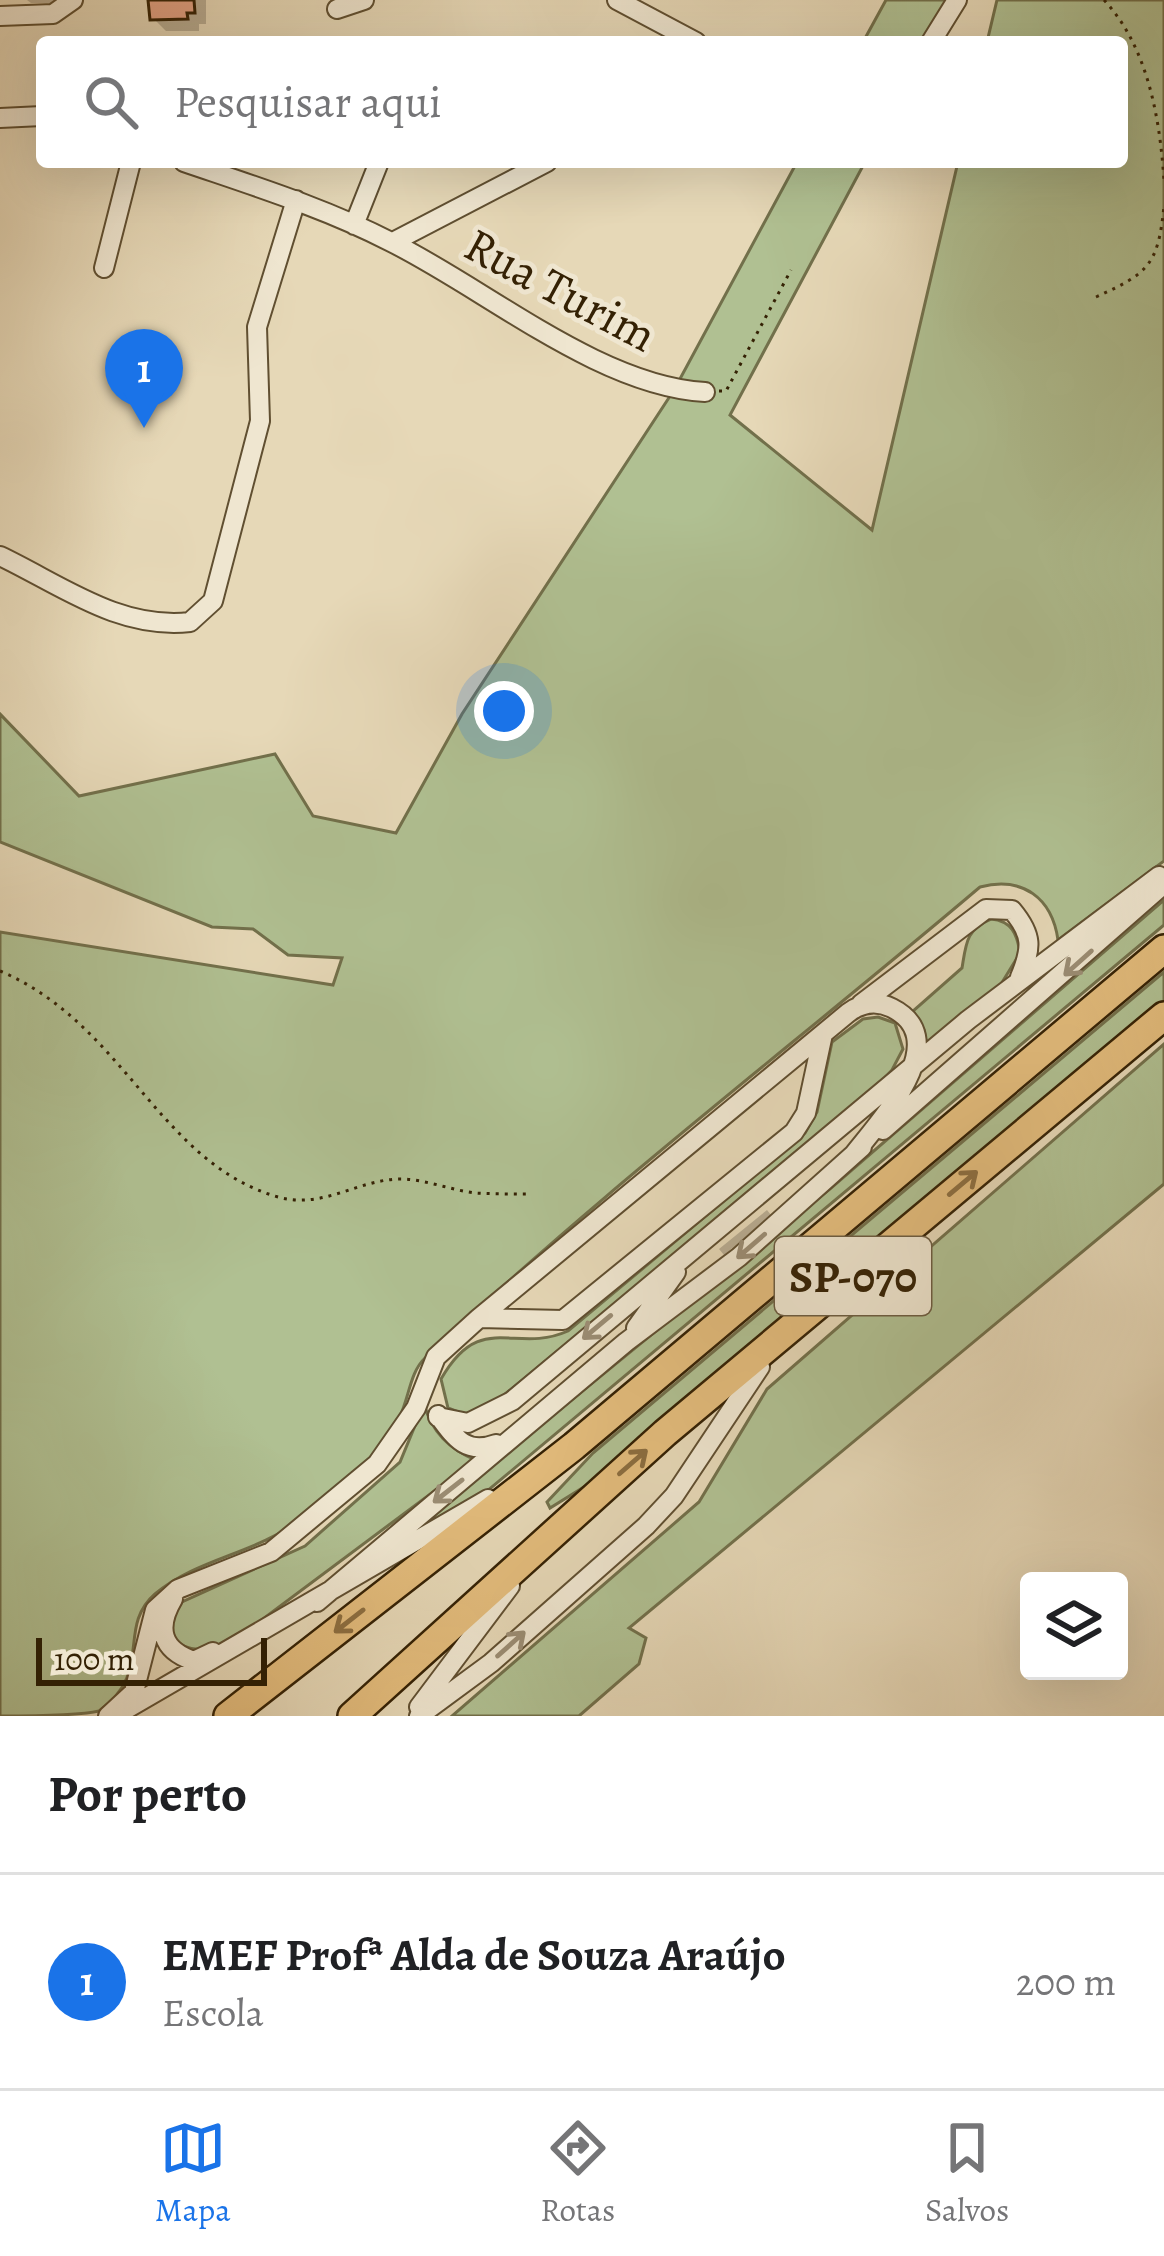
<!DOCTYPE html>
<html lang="pt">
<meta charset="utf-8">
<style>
body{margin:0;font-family:Alegreya,serif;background:#f2f2f2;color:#202124}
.controls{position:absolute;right:36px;bottom:36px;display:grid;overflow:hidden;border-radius:12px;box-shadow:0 12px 48px #0002}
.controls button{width:108px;height:108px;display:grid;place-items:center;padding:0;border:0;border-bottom:3px solid #e0e0e0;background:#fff;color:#202124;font:60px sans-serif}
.scale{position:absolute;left:36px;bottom:30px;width:231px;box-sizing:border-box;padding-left:12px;border:6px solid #342104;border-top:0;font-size:33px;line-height:42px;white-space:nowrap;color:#342104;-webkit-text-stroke:9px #efe6d0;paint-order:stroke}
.you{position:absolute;left:504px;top:711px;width:42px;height:42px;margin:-30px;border:9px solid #fff;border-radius:50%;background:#1a73e8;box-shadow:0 0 0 18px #1a73e833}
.badge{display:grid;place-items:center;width:78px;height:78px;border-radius:50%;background:#1a73e8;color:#fff;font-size:39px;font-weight:700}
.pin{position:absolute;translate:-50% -99px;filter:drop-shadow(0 3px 6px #0008)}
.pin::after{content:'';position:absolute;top:63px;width:42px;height:36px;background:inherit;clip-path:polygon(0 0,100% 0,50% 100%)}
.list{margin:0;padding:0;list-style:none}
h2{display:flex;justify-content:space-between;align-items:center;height:156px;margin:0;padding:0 48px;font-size:51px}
h2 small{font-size:39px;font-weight:400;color:#757577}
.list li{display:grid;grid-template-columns:78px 1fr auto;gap:36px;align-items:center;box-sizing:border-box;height:216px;padding:0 48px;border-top:3px solid #e0e0e0}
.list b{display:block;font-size:45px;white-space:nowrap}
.list p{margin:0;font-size:39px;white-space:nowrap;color:#757577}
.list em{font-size:39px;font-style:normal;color:#757577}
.icon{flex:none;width:66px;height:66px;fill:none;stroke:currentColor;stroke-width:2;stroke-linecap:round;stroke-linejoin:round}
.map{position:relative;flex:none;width:1164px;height:1716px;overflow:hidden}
.search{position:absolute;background:#fff;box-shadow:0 12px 48px #0002;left:36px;right:36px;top:36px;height:132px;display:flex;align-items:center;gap:30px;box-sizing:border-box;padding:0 42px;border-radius:12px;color:#757577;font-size:45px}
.sheet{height:372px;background:#fff}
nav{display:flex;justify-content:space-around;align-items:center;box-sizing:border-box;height:168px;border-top:3px solid #e0e0e0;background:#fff;font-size:33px;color:#757577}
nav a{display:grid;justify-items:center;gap:6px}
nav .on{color:#1a73e8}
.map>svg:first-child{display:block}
.green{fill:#b0c092;stroke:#72704b;stroke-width:3}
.shadow{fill:#0003}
.building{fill:#e3a385;stroke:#342104;stroke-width:3}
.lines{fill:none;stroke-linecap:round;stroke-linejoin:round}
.minor-casing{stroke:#604f31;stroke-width:22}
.highway-casing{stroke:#342104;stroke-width:32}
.path{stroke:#342104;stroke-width:3;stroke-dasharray:3 6;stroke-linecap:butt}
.minor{stroke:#efe6d0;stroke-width:18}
.highway{stroke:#e3bc7c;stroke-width:27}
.oneway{stroke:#9b8d74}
.oneway2{stroke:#8c6e40}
.labels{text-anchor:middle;stroke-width:10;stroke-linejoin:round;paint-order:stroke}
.shield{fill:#efe6d0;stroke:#6c5c41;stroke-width:3}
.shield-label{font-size:45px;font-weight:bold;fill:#342104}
.street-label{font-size:48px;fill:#342104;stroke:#efe6d0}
</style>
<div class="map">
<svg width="1164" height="1716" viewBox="0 0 1164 1716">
<rect width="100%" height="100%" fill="#e6d8b7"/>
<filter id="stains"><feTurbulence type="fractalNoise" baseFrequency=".00167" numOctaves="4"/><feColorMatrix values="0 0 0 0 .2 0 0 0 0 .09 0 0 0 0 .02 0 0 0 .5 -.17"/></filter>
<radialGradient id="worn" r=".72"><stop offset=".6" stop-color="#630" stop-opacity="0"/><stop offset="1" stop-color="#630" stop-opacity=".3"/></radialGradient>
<path class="green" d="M886 0H957L930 42H863Z
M997 0H1164V861L1058 940C1052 898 1023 876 980 887 795 1044 601 1191 425 1358 410 1372 409 1398 400 1416 379 1457 336 1492 300 1520 255 1554 198 1558 155 1594 116 1628 154 1672 99 1711 78 1716 26 1716 0 1716V932L333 985 342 958 288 955 253 929 212 927 0 842V714L79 796 275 754 313 816 396 833 462 714 674 390 797 162H865L730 415 872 530 958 162H1122V42H987Z
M1164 900V925L480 1497 399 1541 831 1188Z
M991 919C1012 921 1017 934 1020 953L998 989 926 1046 924 1030 913 1011 962 968C966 944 966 929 991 919Z
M1164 972V1008L616 1467 550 1508 547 1502 593 1453Z
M878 1017 895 1023 903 1049 892 1070 866 1098 499 1399 466 1415 448 1408 441 1379C481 1309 514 1355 568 1331L805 1133 817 1112 832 1042 863 1019Z
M1164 1044V1184L629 1628 646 1638 639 1664 579 1716H452L699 1502 767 1389Z
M424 1404C432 1432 449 1449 476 1460L244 1633C217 1646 197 1660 171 1638V1620L182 1602 305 1546 400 1462Z"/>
<path class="shadow" d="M27 0H64V3H31Z
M153 0H206V24H199V31H166L153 18Z
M767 1210 771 1215 724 1255 719 1249Z"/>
<path class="building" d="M148 0H194L195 13H187L188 19 150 20Z"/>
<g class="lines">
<g class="minor-casing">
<path id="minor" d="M617 0 696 42
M337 9 364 0
M0 16 53 14 73 0
M931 42 957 0
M0 118 42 116
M184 162C254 186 325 208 391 242 486 289 599 386 705 392
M354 225 379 162
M393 242 547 162
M104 268 131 162
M0 556C61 585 119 630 190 622L213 601 260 421 257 327 296 200
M861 1004 986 909 1012 910C1033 935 1032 948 1020 977
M883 1130 1164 884
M479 1318 563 1320 794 1132 806 1113 823 1034
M636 1328 676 1272
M438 1415C455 1438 466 1455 496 1444
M438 1417 468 1423 512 1401 968 1020 1159 876
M173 1599C156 1628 161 1650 194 1661L213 1652
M317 1602 626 1342 739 1257 862 1147
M419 1707 510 1586
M118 1714 488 1499
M108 1716 134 1692 155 1610 178 1589 271 1552 377 1464 416 1408 436 1357 479 1318 848 1013C861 1003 876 1000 892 1008 956 1040 879 1122 854 1154
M419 1716 491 1663 646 1526 674 1496 760 1367"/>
</g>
<g class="highway-casing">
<path id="highway" d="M228 1716 574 1446 1164 949
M352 1716 665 1433 1164 1016"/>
</g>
<path class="path" d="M1104 0C1148 47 1160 119 1164 181
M1096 297C1149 273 1158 265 1164 206
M719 391H726L791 270
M0 971C125 1024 159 1163 278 1197 324 1210 359 1178 403 1179 427 1180 451 1190 475 1193 493 1194 512 1194 530 1194"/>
<use href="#minor" class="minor"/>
<use href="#highway" class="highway"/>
</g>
<defs><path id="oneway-shaft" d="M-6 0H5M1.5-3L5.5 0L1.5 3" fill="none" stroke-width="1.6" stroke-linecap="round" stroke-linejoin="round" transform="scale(3)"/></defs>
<g class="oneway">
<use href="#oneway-shaft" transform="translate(1078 963) rotate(138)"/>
<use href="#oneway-shaft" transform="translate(751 1246) rotate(139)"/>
<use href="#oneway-shaft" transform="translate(597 1327) rotate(140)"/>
<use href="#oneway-shaft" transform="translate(448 1491) rotate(142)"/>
<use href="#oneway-shaft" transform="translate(511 1644) rotate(-42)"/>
</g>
<g class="oneway2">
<use href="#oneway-shaft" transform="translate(963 1183) rotate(-40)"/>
<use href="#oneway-shaft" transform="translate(633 1462) rotate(-41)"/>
<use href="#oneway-shaft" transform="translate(349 1621) rotate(142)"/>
</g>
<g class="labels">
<rect class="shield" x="775" y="1237" width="156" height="78" rx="9"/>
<g class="shield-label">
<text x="853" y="1292">SP-070</text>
</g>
<g class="street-label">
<text transform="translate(561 289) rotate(28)" y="17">Rua Turim</text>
</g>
</g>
<rect width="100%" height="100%" filter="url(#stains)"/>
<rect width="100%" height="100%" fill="url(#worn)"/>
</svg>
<div class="controls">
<button><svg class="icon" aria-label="layers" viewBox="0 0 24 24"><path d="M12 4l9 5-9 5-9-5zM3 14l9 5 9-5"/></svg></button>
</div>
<div class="scale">100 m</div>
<div class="you"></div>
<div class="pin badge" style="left:144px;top:428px">1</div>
<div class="search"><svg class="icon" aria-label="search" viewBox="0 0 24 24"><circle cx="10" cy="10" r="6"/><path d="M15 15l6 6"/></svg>Pesquisar aqui</div>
</div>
<section class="sheet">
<h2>Por perto<small></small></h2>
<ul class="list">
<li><span class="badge">1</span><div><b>EMEF Profª Alda de Souza Araújo</b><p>Escola</p></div><em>200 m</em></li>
</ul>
</section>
<nav>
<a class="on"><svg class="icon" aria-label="map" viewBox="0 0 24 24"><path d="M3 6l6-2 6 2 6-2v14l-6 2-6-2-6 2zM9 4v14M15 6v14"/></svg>Mapa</a>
<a><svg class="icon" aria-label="directions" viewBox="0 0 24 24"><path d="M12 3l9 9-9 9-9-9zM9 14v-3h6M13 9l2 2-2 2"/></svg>Rotas</a>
<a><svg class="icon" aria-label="saved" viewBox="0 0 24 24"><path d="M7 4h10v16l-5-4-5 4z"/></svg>Salvos</a>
</nav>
